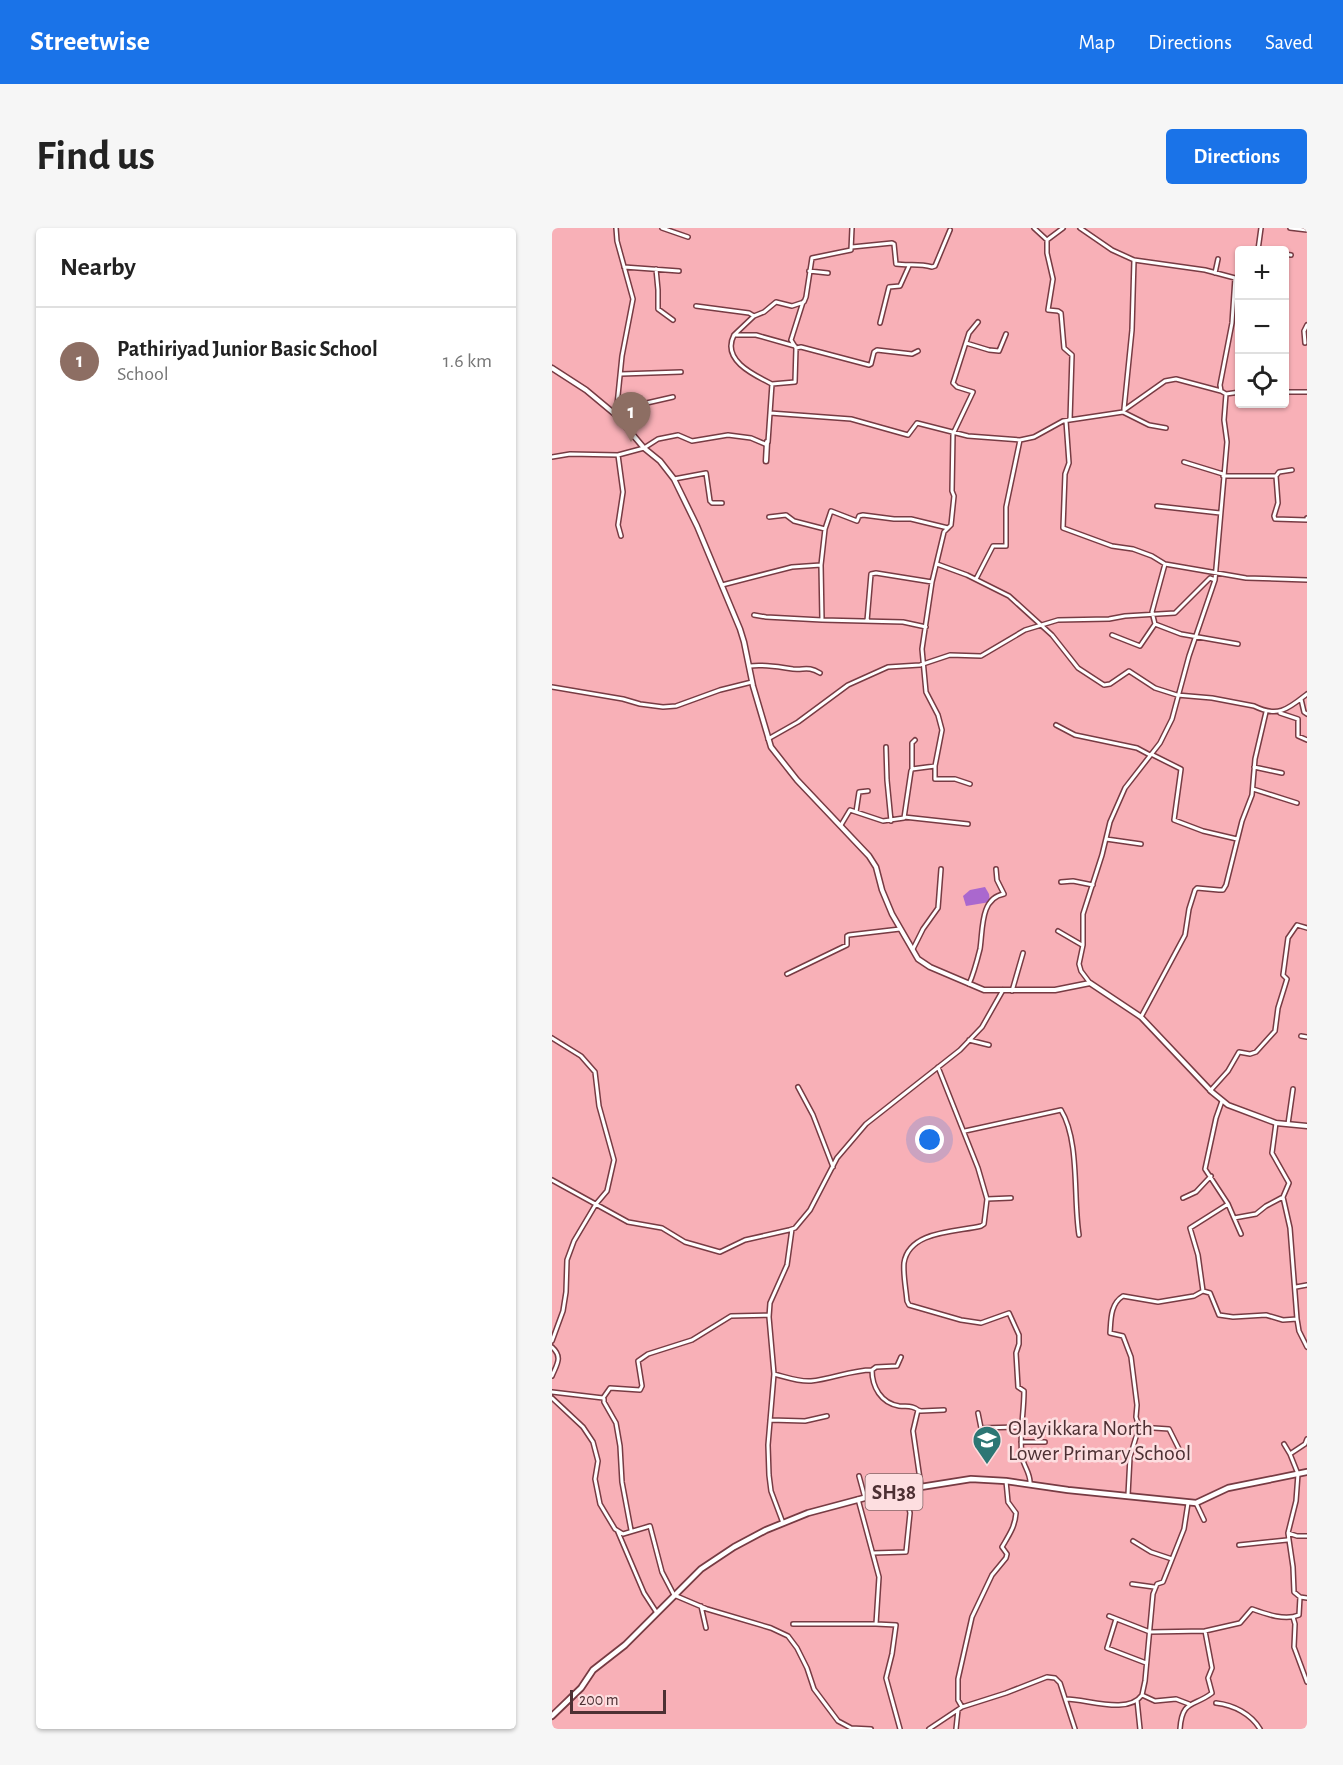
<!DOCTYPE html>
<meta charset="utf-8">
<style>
body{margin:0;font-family:"Alegreya Sans",sans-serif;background:#f6f6f6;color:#222}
.controls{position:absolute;right:18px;top:18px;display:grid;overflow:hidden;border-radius:6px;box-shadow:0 2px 4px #0004}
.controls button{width:54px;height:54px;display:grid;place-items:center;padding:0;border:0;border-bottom:2px solid #e0e0e0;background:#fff;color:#222;font:30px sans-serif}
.scale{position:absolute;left:18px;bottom:15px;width:96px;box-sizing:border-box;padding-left:6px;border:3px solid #4d3033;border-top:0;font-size:16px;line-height:21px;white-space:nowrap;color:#4d3033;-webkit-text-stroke:4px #fddee0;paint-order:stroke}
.you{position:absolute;left:378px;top:912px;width:21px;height:21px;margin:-15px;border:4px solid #fff;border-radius:50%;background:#1a73e8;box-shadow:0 0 0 9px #1a73e833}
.badge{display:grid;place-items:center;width:39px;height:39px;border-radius:50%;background:#1a73e8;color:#fff;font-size:20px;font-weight:700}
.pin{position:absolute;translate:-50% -50px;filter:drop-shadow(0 2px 3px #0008)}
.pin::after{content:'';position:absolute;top:32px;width:21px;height:18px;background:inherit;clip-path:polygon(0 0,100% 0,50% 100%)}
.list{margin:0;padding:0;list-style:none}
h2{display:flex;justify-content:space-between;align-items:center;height:78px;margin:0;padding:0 24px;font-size:26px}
h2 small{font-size:20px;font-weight:400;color:#767676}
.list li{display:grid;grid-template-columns:39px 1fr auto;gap:18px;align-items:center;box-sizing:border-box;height:108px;padding:0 24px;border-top:2px solid #e0e0e0}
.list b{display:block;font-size:22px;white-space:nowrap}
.list p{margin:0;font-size:20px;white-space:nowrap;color:#767676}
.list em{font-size:20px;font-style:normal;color:#767676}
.icon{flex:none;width:33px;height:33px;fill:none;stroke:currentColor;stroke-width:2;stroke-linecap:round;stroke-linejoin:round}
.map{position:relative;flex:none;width:755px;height:1501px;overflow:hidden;border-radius:6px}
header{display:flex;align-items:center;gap:36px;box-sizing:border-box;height:84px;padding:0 30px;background:#1a73e8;color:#fff}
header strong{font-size:28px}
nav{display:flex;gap:33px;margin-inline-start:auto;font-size:21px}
.intro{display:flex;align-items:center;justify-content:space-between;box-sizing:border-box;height:144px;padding:0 36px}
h1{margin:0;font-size:42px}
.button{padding:15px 27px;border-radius:6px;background:#1a73e8;color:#fff;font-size:21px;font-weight:700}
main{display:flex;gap:36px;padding:0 36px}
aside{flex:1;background:#fff;border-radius:6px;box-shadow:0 2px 4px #0004}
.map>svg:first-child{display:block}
.water{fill:#aa68ce}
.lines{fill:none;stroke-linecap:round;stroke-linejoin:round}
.street-casing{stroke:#773b43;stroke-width:6}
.secondary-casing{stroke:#773b43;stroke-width:7}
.primary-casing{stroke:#773b43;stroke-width:8}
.street{stroke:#fff;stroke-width:3}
.secondary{stroke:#fff;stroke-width:4}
.primary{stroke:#fff;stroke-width:4.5}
.labels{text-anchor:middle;stroke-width:5;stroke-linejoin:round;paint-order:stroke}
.shield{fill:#fddee0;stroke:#826467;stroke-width:1.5}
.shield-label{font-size:21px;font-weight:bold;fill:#4d3033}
.poi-label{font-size:22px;fill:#4d3033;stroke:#fddee0;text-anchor:start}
</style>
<header>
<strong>Streetwise</strong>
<nav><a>Map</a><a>Directions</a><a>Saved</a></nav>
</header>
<div class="intro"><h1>Find us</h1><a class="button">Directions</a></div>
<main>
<aside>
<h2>Nearby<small></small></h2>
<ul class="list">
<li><span class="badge" style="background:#8d6e63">1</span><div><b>Pathiriyad Junior Basic School</b><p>School</p></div><em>1.6 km</em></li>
</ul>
</aside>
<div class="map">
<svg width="755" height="1501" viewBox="0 0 755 1501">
<rect width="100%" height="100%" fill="#f8b0b7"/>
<path class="water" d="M433 659 437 666 438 674 414 678 411 668 418 662Z"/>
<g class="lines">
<g class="street-casing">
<path id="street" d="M64 0 65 13 81 71 70 128 64 187
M110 0 136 9
M482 0 495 12 511 0
M528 0 560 22 582 32 653 42 683 50 680 95 668 157 669 163 674 166
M738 0 755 2
M495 12V25L501 51 496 82 506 83 509 85 512 120 520 127 518 192
M300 19 340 15 342 16 344 36C357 38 366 35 380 39L383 38 398 2
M706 22 709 0
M732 26 739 27
M72 39 127 43
M104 41 106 62V81L121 92
M257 43 276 45
M663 45 666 31
M144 78 197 85 202 88 182 107H204L243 118
M202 88 212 84 224 74 240 78 252 74 254 69 260 30 299 22 300 0
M328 95 337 59 348 58 357 38
M414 115 437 122 447 123 454 106
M753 115 752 103 755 97
M244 120 249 119 317 137 319 136 322 124 325 122 360 126 366 123
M69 146 129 144
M220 156 243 154 244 120 239 112 251 74
M732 164H755
M572 181 580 102 582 32
M64 182 121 169
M572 182 613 153 624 151 669 163
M218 185 299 191 356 207 365 195 416 208 468 212 482 209 511 193 571 184 597 197 614 200
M514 193 517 235 513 246 511 300 560 318 581 321 600 328 613 336 694 350 755 352
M66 227 71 264 66 297 69 308
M0 229 18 226 66 227 92 220 106 211 126 207 140 213 176 207 199 210 213 216 216 214 220 156C202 147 169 132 182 107
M632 234 671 246
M671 248H724L727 244 740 242
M724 248 726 275 722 288 723 291 755 292V290
M122 251 154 245 158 273 160 275H170
M605 278 668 285
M217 289 234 287 242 293 273 301
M385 336 415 347 457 368 500 407 526 440 552 457 558 456 577 443 603 460 625 467 660 470 702 478C726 490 736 481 755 466
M269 337 273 301 279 283 305 293 307 288 311 287 342 291H359L396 300
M424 351 441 318H454V279L468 212
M170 357 240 339 269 337 270 392 351 394 374 399
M202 387 214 389 270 392
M315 393 319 346 324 345 380 354
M603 396 629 406 686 416
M560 407 588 418 603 396 600 384 613 336
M198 438C213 436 226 439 241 441 253 442 256 438 268 445
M0 459 71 471 88 476 111 479 124 478 168 462 200 454
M749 471 752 484 755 486
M728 485 746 491V508L755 512
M504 497 523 507 585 520 598 527
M216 511 246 494 296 457 336 439 368 437 398 427 429 428 473 402 506 392 557 391 573 388 623 385 658 350 663 352
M334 519 335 552 339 593
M599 526 629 541 622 592 651 603 685 611
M383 538V551H403L418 556
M702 539 730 545
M360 541V515L363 512
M701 561 745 575
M304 584 307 564 316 563
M352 589 416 596
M289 597 298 582 331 593 352 590 359 543 360 541 383 538 390 502 386 487 374 464 370 421 380 354 392 304 399 297 402 268 400 263 401 206 421 164 405 159 401 155 417 105 426 94
M554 611 589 616
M509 654 521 653 541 657
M506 703 530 717
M361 721 371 701 386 680 389 641
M235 746 295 717V708L297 707 348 701
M538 755 529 743 527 736 531 717V686L550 627 558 594 573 560 608 515 620 491 637 428 663 352 675 214 672 192 674 166 688 164
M417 756C422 745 425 733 428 721 431 702 428 670 452 666L445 652 444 641
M460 763 471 725
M589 789 633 707 637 681 643 662 645 660 667 662H671L674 657 690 593 700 567 703 531 714 484
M749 808 755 809
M0 810 29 828 43 844 47 878 62 932 55 963 44 976 22 1013 15 1032 14 1064 11 1083 0 1113
M417 812 437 817
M386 839 426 940 435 971 432 996 429 998C406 1004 357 1002 352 1035 351 1047 354 1061 355 1073L357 1077 409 1092 429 1095 457 1085 467 1107V1116L464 1125 466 1159 472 1163C472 1186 467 1207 470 1229 472 1239 479 1246 478 1256
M246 859 261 887 281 939
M658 863 676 843 687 824 698 826 704 824 723 803 726 780 735 751 731 747 736 710 745 697 755 700
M670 873 664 890 653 941 676 976
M724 895 720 925 737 955 731 969 714 978 704 986 682 990 676 976 638 1000 646 1027 651 1063 658 1065 667 1087 681 1089 714 1087 731 1092 745 1091 747 1103 755 1119
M736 896 741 861
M413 903 509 882C528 913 521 970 527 1007
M0 952 76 994 110 1000 133 1014 168 1024 193 1012 237 1002 243 1000 258 982 285 930 314 896 408 822 430 799 451 762
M731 969 738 1000 745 1091
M631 970 644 964 659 948
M435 971 459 970
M682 990 689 1006
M744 1059 755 1057
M0 1119C11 1129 5 1136 0 1148
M349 1129 345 1138 324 1139 320 1142C320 1159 329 1175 347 1178 355 1179 360 1177 366 1182L361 1203 369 1258
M222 1146C234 1149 247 1154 259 1153 280 1151 299 1142 320 1142
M0 1164 51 1170 58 1160 88 1162 90 1158 86 1133 96 1126 140 1112 179 1088 217 1087
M0 1170 31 1199 41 1214 46 1233 43 1251 48 1276 63 1301 71 1306 98 1298 110 1344 122 1367 155 1381 219 1400 236 1408 245 1420 255 1440 262 1461 286 1493 299 1500 319 1501
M52 1171V1174L64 1195 68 1218 70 1254 79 1302
M366 1182 369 1183 392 1182
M426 1185 429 1200 469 1199
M218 1192 253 1193 275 1188
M587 1199 617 1201 628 1223
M469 1214H493
M732 1216 738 1226 746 1246 744 1273 736 1305 741 1339 742 1364 748 1369 755 1370
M738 1226 753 1216 755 1211
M307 1248 313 1270
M576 1267 578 1229 587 1199 584 1189 585 1177 579 1129 571 1108 558 1105C559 1092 558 1076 571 1068L606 1074 642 1068 651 1063
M306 1271 327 1349 324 1396 344 1397 340 1426 334 1450 348 1501
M636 1275 632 1301 611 1354 605 1356 601 1366 593 1453 590 1467 603 1473 624 1471 637 1476
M644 1275 652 1292
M231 1295 219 1263 217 1247 216 1217 222 1146 217 1089 218 1075 235 1037 240 1001
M66 1304 92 1365 105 1385
M736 1305 745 1308H755
M581 1313 599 1324 620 1331
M687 1317 735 1312
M321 1325 354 1324 358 1285 353 1262
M580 1356 602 1359
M149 1378 154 1400
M557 1388 598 1404 653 1403
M741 1389 743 1396 742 1419 755 1454
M564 1391 555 1420 594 1435
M241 1396H323
M514 1471C535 1471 576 1487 590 1467
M585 1472 588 1501
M664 1475C682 1477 699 1486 708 1501
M410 1479 406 1472V1451L420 1389 440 1347 454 1330 455 1326 450 1319C457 1307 463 1299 464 1285L456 1274 454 1253
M377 1501 410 1479 454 1465 495 1449 503 1450 508 1455 523 1501
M404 1501 406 1482
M628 1501C630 1471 642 1479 660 1465L656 1450 660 1440 653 1403 688 1395 700 1381C714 1386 733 1393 747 1387L748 1369"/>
</g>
<g class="secondary-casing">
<path id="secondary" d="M0 140 34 162 64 187 92 220 108 233 122 251 145 298 188 401 192 414 201 458 219 519 245 552 317 628 324 639 330 662 340 686 366 731 378 739 432 762H503L538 755 589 789 660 864 676 877 724 895 755 898
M214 233 215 214"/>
</g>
<g class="primary-casing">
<path id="primary" d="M0 1488 29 1460 41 1442 73 1417 149 1341 182 1319 214 1302 256 1285 331 1265 419 1251 454 1253 516 1262 644 1275 676 1260 755 1244"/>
</g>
<use href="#street" class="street"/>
<use href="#secondary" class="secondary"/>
<use href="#primary" class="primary"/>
</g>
<defs>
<g id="school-pin" transform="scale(1.5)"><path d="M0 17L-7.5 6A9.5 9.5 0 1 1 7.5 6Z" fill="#2d7674" stroke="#fddee0"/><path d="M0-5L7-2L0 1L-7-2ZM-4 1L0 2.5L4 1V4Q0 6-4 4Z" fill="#fff"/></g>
</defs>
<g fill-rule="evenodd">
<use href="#school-pin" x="435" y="1212"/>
</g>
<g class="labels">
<rect class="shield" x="313.5" y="1246" width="57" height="36" rx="4.5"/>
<g class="shield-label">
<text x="342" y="1271">SH38</text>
</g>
<g class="poi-label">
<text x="456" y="1207">Olayikkara North<tspan x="456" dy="25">Lower Primary School</tspan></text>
</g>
</g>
</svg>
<div class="controls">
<button>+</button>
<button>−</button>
<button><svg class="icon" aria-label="locate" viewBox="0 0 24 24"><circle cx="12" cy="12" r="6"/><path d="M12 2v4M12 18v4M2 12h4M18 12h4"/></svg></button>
</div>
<div class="scale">200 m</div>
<div class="you"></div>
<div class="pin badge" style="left:79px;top:214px;background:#8d6e63">1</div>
</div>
</main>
